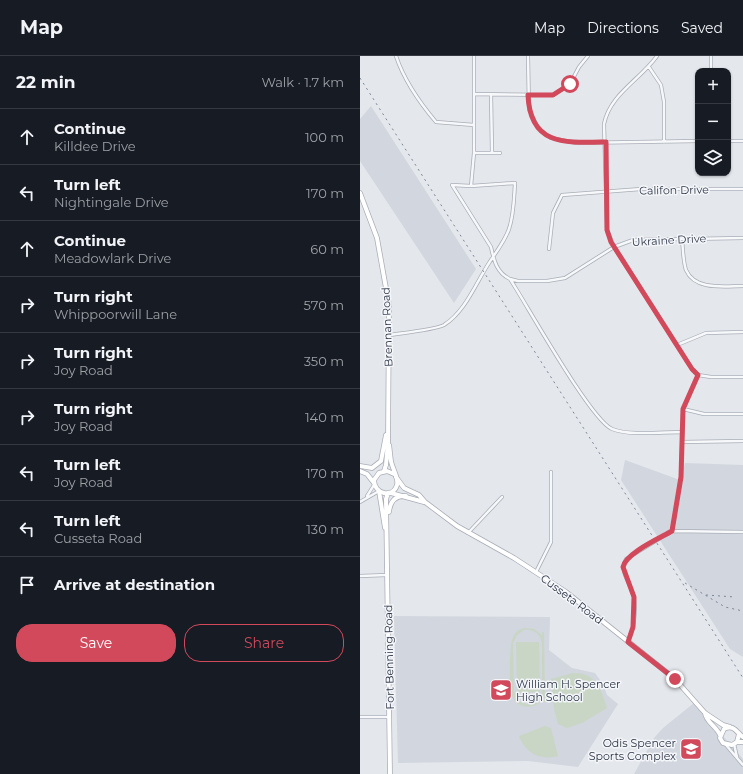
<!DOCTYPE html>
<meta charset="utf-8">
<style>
body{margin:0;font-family:Montserrat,sans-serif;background:#20242c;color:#f1f3f6}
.controls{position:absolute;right:12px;top:12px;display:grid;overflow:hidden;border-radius:8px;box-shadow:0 1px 3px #0004}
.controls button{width:36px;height:36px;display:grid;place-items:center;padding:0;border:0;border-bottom:1px solid #363941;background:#171b24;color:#f1f3f6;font:20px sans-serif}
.stop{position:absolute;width:12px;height:12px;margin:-9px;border:3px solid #d1495b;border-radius:50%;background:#fff}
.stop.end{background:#d1495b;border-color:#fff;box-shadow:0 1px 4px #0008}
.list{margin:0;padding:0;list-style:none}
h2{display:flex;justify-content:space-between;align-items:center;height:52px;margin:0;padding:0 16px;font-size:17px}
h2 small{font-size:13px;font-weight:400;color:#9ea1a6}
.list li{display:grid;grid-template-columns:26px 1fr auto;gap:12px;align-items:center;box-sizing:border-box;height:56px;padding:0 16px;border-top:1px solid #363941}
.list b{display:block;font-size:15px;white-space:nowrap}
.list p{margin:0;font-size:13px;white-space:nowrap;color:#9ea1a6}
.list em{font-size:13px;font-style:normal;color:#9ea1a6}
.actions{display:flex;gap:8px;padding:12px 16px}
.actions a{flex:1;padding:9px 0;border:1px solid #d1495b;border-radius:16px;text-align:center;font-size:14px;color:#d1495b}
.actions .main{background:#d1495b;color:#fff}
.icon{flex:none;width:22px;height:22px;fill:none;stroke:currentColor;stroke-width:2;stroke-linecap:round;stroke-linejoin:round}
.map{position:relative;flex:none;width:383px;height:718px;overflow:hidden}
header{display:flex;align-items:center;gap:24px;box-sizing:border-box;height:56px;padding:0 20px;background:#171b24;border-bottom:1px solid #363941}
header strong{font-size:19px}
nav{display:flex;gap:22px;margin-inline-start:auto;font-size:14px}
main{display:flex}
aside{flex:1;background:#171b24}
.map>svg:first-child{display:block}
.built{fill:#d2d6de}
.green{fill:#c9d6c5;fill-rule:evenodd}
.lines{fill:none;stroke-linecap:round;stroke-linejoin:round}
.street-casing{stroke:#a9aeb7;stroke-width:4}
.secondary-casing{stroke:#a9aeb7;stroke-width:5.5}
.street{stroke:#f7f8fa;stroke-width:2.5}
.secondary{stroke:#fff;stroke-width:4}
.rail{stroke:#7d8696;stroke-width:1;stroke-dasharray:2 4;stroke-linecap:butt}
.route{stroke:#d1495b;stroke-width:5}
.labels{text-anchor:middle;stroke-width:3;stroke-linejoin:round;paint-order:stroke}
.street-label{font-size:11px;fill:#2b3445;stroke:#f4f6f9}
.poi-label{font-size:11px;fill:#2b3445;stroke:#f4f6f9;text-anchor:start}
</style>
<header>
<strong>Map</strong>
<nav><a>Map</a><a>Directions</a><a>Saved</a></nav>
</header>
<main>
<aside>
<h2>22 min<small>Walk · 1.7 km</small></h2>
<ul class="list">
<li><svg class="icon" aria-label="ahead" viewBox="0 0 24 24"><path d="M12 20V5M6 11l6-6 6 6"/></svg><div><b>Continue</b><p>Killdee Drive</p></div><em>100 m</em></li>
<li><svg class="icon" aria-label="left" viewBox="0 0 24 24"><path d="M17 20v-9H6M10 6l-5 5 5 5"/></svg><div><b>Turn left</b><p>Nightingale Drive</p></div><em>170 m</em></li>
<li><svg class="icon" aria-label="ahead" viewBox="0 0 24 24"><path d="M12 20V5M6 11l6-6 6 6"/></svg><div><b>Continue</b><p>Meadowlark Drive</p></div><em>60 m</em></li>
<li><svg class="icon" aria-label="right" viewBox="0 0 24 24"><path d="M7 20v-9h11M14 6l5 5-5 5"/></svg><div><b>Turn right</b><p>Whippoorwill Lane</p></div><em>570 m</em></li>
<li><svg class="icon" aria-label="right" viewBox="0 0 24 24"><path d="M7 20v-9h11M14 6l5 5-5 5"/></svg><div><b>Turn right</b><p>Joy Road</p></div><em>350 m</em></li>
<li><svg class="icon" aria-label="right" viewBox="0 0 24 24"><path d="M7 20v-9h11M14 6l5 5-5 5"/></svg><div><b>Turn right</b><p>Joy Road</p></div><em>140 m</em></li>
<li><svg class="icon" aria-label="left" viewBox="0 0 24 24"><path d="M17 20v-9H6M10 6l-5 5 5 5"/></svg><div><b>Turn left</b><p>Joy Road</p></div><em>170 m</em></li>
<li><svg class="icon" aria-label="left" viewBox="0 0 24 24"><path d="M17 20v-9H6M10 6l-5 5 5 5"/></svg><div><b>Turn left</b><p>Cusseta Road</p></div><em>130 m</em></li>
<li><svg class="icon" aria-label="arrive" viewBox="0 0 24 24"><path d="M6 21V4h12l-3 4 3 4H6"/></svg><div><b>Arrive at destination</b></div></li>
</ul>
<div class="actions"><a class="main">Save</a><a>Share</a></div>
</aside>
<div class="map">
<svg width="383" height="718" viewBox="0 0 383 718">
<rect width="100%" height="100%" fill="#e4e7ec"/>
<path class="built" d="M11 50 116 213 94 247 0 105V63Z
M265 404 320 424 325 407 383 409V601L370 593 261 424Z
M34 560 190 561 189 594 212 612 235 617 243 628 247 639 258 648 218 711 168 705 38 707Z
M334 647 383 703V718H274L294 682 303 672Z"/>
<path class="green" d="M165 572 174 573 182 579V576H184L185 646H183L182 644C174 654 157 653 152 640 149 631 149 589 153 581 155 576 159 573 165 572ZM164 574C174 573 180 578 182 587V638L178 645 169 649 158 645 154 635 153 587 157 579Z
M156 586H179L180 636 157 637Z
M213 617C236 616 241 633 247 652L222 667 207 672 198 668 194 653 191 623Z
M185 670 191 672 198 700C180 705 165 697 159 680Z"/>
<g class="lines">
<g class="street-casing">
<path id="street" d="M36 0C44 24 60 47 76 66L114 69
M168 0 169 53 178 72 191 82 217 87 338 85
M297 0C280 24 250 38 244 68L247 174 254 191 332 313 338 319
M351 0V15
M289 11 301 29 304 46V86
M114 38 193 39 210 28 219 11 228 0
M131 38 132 97
M368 85H383
M114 97H140
M111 130 114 97V0
M322 183C323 193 323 205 326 214 335 235 365 230 383 230
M189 193 193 157 202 139 281 133H383
M150 223 158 225H187L205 222 254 191 273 184 383 182
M29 279C42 277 74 274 84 269 105 256 116 227 129 207 136 196 145 185 149 173 154 158 154 142 155 127L111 130 92 129 131 191C134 205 137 217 150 223 167 249 230 363 252 373 269 380 303 376 322 376
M317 289 346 277 383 276
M338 319 351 321H383
M323 353 344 358H383
M322 386 383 385
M7 440 14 429
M0 446 19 435
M312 475 321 421 323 353 338 319
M108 477 142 441
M176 516 191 486V416
M0 520 27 519
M268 585C274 574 276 555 274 542 272 529 258 515 266 503L312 475 383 476
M0 661H29
M374 688 377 701
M366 689 383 709"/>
</g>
<g class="secondary-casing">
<path id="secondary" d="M0 137 17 182 29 249 28 386 26 409 24 415
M29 389C30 394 30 400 31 405 32 412 39 422 37 429 33 443 14 438 14 424L19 417 27 415 34 418
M0 410 12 412 21 405 26 379
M0 415 7 418 14 427
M36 421 44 432 59 439 65 446 97 470 154 502 206 536 315 623 345 657 363 669 370 671
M19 435 25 472
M28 437 26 443 30 718
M31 437 64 446
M29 456C30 446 35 439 46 440
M345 657C346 666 356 670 360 679
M379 678 377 686 372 689 363 687 360 682 364 673C374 668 376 676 383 681
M377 686H383"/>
</g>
<use href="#street" class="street"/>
<use href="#secondary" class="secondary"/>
<path class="rail" d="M0 22 383 622
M325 527 365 551 383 555
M346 539 375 541"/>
</g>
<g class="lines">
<path class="route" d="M210 28 193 39H168C170 90 205 87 246 86L247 174 251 186 332 313 338 319 323 353 321 421 312 475C300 482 266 497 263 511L274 541 273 571 268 586 315 623"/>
</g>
<defs>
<g id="school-square" transform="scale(1.15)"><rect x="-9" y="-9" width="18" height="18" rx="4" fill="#d1495b" stroke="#f4f6f9"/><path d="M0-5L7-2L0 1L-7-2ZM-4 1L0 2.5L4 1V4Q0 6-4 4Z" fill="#fff"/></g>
</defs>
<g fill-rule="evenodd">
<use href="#school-square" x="141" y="634"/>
<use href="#school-square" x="331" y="693"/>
</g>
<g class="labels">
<g class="street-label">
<text transform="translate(314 134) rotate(-1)" y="4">Califon Drive</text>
<text transform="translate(309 184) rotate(-3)" y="4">Ukraine Drive</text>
<text transform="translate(27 271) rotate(-92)" y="4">Brennan Road</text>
<text transform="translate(212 543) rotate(37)" y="4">Cusseta Road</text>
<text transform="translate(29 601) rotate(-91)" y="4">Fort Benning Road</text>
</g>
<g class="poi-label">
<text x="156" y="632">William H. Spencer<tspan x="156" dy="13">High School</tspan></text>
<text x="316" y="691" text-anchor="end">Odis Spencer<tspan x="316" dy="13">Sports Complex</tspan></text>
</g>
</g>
</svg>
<div class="controls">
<button>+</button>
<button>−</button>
<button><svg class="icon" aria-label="layers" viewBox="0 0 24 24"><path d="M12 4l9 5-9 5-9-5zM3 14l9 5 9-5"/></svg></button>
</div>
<div class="stop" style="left:210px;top:28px"></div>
<div class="stop end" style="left:315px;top:623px"></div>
</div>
</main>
